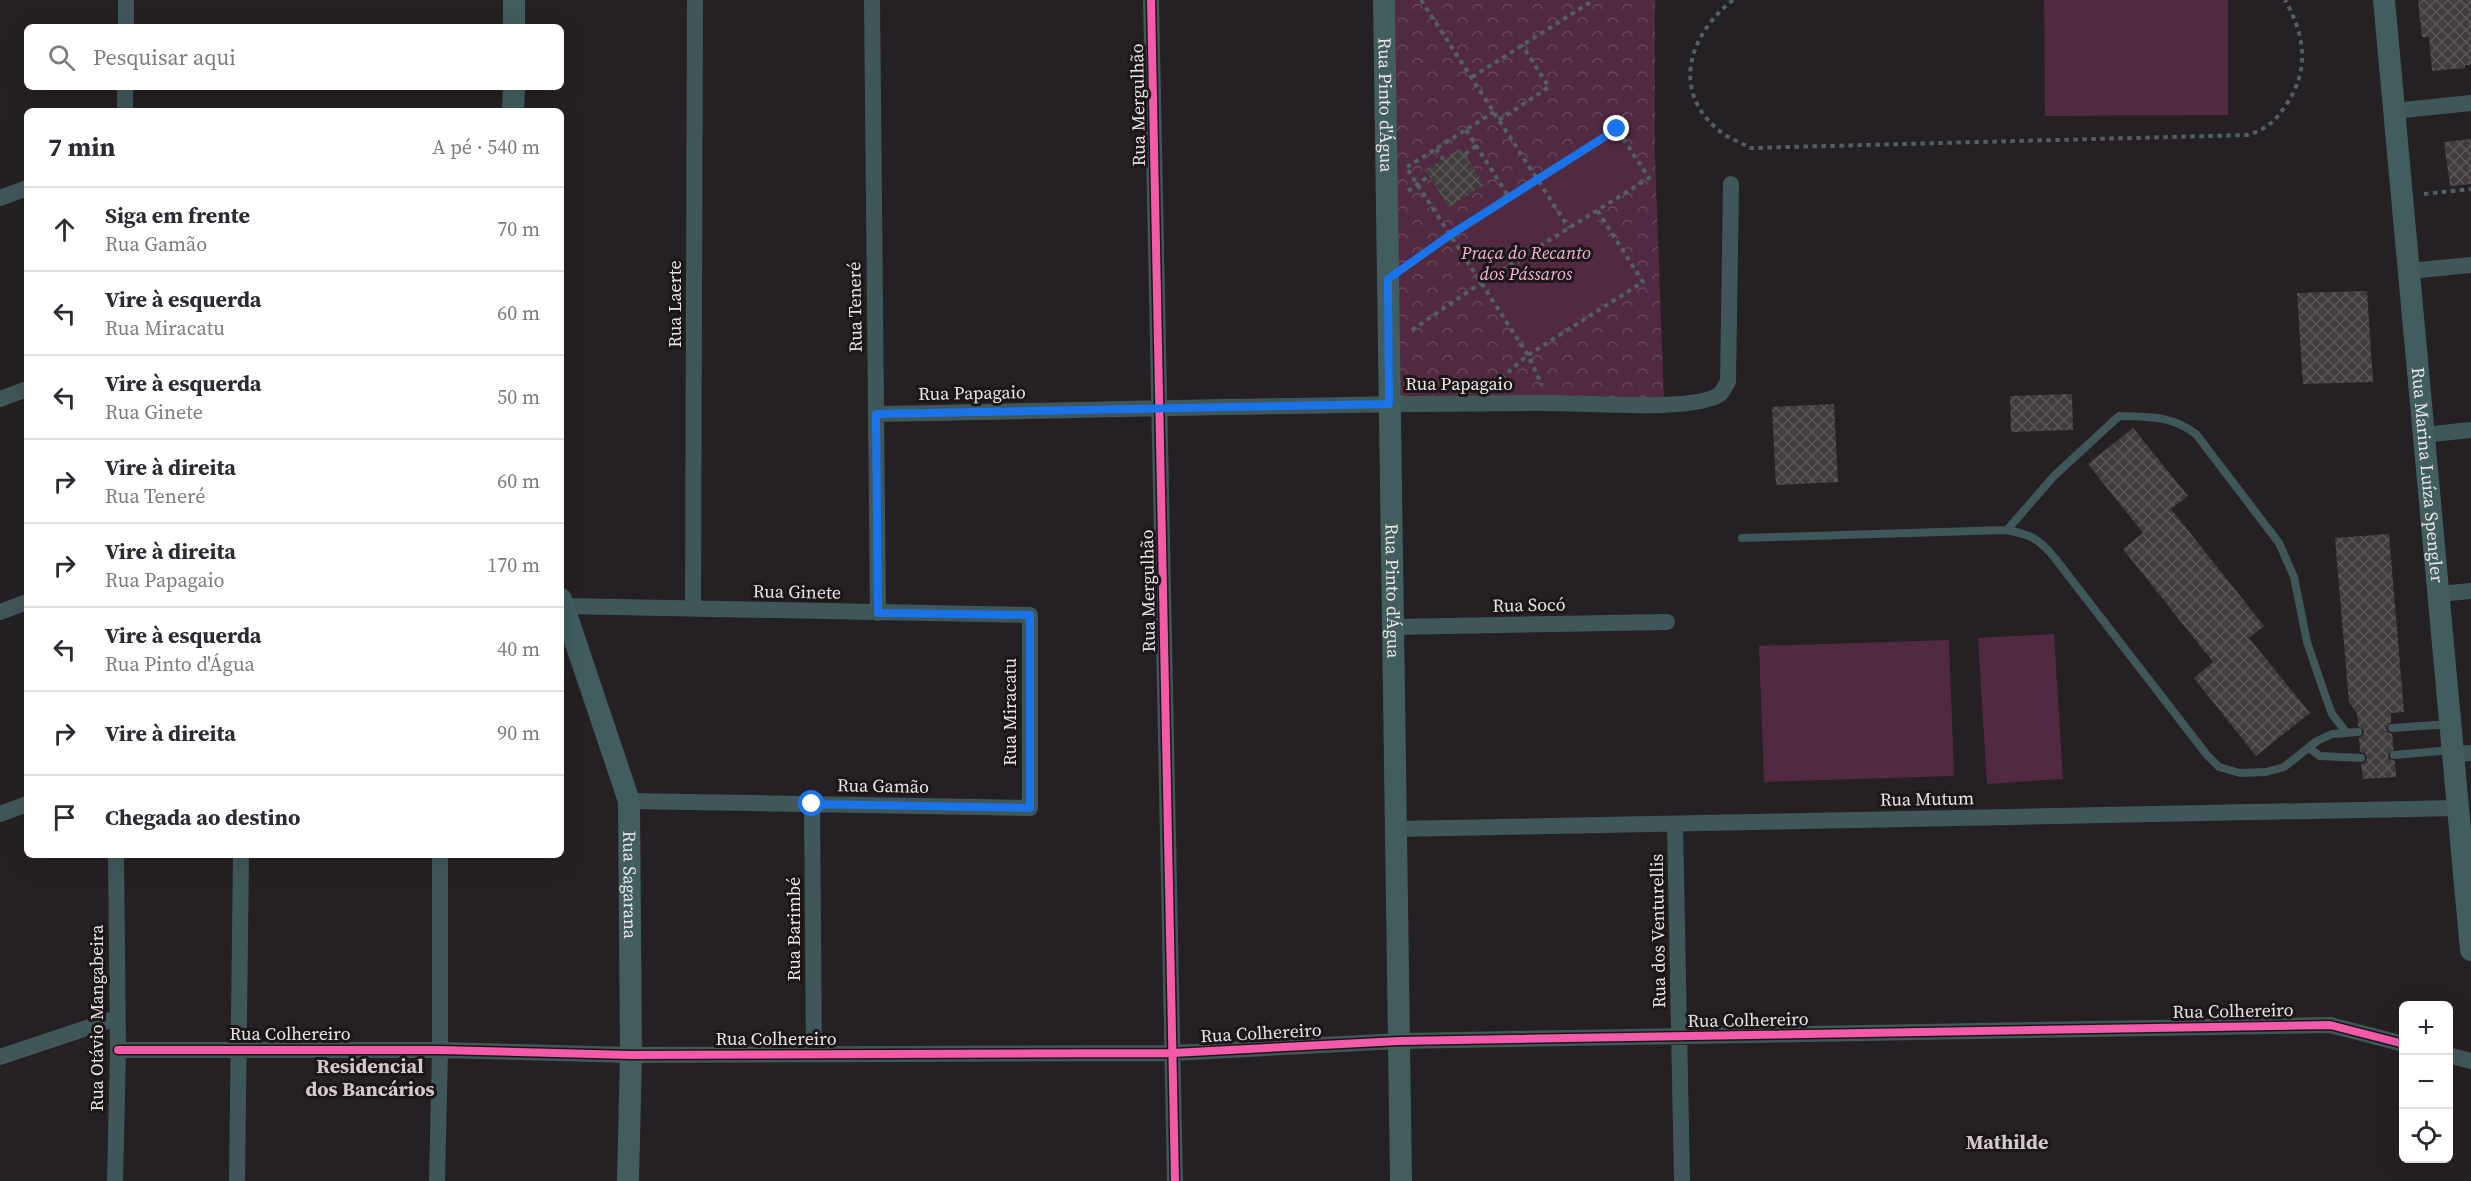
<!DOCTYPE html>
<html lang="pt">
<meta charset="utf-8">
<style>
body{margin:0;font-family:"Source Serif 4",serif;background:#f2f2f3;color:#2b2b33}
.controls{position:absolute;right:18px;bottom:18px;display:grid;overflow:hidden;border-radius:9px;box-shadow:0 6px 24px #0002}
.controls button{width:54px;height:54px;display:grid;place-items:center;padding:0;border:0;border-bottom:2px solid #e1e1e2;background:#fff;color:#2b2b33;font:30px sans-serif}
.stop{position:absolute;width:18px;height:18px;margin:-14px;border:4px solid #1a73e8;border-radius:50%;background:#fff}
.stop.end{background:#1a73e8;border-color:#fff;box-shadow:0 2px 6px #0008}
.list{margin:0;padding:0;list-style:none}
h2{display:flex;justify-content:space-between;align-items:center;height:78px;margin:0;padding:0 24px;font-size:26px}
h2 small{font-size:20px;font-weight:400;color:#7c7c81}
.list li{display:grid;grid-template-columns:39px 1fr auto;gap:18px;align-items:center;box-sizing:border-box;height:84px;padding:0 24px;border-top:2px solid #e1e1e2}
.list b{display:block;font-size:22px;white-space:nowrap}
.list p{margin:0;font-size:20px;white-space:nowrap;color:#7c7c81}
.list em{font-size:20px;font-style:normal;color:#7c7c81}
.icon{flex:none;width:33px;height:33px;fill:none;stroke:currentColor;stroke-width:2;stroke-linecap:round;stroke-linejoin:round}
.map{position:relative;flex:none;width:2471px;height:1181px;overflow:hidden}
.search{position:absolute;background:#fff;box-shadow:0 6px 24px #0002;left:24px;top:24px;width:540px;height:66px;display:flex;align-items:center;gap:15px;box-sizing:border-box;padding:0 21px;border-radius:9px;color:#7c7c81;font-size:22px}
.panel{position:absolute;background:#fff;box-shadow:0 6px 24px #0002;left:24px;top:108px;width:540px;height:750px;border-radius:9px}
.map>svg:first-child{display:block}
.park{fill:url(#park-crowns)}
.garden{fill:#512940}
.building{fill:url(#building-cross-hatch)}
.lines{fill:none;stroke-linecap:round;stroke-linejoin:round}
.path{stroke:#516061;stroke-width:4;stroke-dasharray:4.5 4.5;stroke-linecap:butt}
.lane{stroke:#405759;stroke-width:8}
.street{stroke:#405759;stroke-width:16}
.secondary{stroke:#415d5e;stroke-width:22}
.cycleway-casing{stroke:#1c1619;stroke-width:11}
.cycleway{stroke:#f35aa7;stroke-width:8}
.route{stroke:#1a73e8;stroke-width:8}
.labels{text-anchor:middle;stroke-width:6;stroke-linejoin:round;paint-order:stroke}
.street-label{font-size:18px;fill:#e9e5e7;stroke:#1c1619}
.park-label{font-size:18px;font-style:italic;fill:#f4b4d7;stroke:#1c1619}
.neighbourhood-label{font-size:20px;font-weight:bold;fill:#d2c9cd;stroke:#1c1619}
</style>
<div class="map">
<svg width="2471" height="1181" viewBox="0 0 2471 1181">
<defs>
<pattern id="park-crowns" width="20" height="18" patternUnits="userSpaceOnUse" patternTransform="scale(1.5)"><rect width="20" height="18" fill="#512940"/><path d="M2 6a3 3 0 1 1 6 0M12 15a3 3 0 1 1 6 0" fill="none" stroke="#6a485c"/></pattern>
<pattern id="building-cross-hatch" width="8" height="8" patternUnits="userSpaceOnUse" patternTransform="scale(1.5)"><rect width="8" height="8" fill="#403c3e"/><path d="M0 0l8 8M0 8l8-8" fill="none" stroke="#5c585a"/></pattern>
</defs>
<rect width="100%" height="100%" fill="#252023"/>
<path class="park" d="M1395 0H1655V157L1664 401 1393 398Z"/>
<path class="garden" d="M2044 0H2228V115L2045 116Z
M1617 134 1644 176 1570 223 1543 181Z
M1537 185 1564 227 1494 272 1467 229Z
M1595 216 1637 281 1528 349 1487 285Z
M2054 634 2063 779 1987 784 1978 638Z
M1949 640 1954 776 1764 782 1759 646Z"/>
<path class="building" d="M2418 0H2471V65H2465V68L2432 71 2429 37H2422Z
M2471 139V184L2450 186 2444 142Z
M1461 148 1484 185 1449 207 1425 170Z
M2367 291 2373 382 2303 384 2297 293Z
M2072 394 2073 430 2011 432 2010 396Z
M1834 404 1838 482 1776 485 1772 407Z
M2133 428 2188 496 2171 509 2264 626 2249 638 2310 713 2256 756 2194 678 2213 662 2123 549 2143 533 2088 464Z
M2389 534 2404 712 2391 713V722L2386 728 2387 732 2392 734 2394 749 2388 755 2389 759 2395 761 2396 777 2363 779 2361 764 2366 762 2367 758 2365 753 2360 752 2359 738 2363 735 2364 731 2358 726 2357 713 2349 703 2335 538Z"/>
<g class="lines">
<path class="path" d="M1421 0 1569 228
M1733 0C1686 37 1670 96 1725 135 1733 140 1742 143 1750 148L2247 135C2266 130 2276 120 2286 105 2310 70 2305 35 2285 0
M1472 77 1594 0
M1499 120 1549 87 1522 45
M1466 130 1509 197
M1436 149 1443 159
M1465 154 1476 146
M1407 167 1494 112
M1408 170 1528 355 1542 385
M1408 191 1429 176
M2424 194 2471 189
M1408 265 1617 129 1649 178 1481 283 1409 332
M1494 384 1528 355 1643 282 1597 210"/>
<path class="lane" d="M2007 530 2054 476 2119 416C2149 417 2171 415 2196 434L2279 543 2294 577 2307 642 2324 692 2332 714 2346 732
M1742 538 2007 530C2031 535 2038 538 2054 557L2207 755 2219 767 2240 773 2266 772 2284 767 2317 741 2332 734 2358 732
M2392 728 2450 724
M2309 748 2320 756 2361 758
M2394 755 2452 750"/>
<path class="street" d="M872 0 878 613
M1151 0 1175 1181
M126 27V0
M125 111V87
M2394 111 2471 103
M0 198 27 188
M2409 271 2471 265
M0 399 27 389
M876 414C1097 410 1318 404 1540 403 1576 402 1695 413 1720 394 1723 391 1725 386 1728 382L1731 184
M2423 435 2471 430
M2439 594 2471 591
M563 606 1030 615V808L629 801
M693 609 695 0
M0 612 27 602
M1393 627 1667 622
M2453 754 2471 753
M812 804 814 1054
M0 814 27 804
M1675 824 1682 1181
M1396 829 2458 808
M118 1050H440L631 1055 1173 1053 1399 1041 2330 1025 2404 1044
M2448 1055 2471 1061
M0 1057 117 1018
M115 1181 118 1050 116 855
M237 1181 241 855
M437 1181 440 1050V855"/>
<g class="secondary">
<path id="s1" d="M1384 0 1401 1181"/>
<path id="s2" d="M2384 0 2471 950"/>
<path d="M514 27V0"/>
<path d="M513 111 514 87"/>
<path id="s3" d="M561 599 629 801 631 1055 628 1181"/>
</g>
<g class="cycleway-casing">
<path id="cycleway" d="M1151 0 1175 1181
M118 1050H440L631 1055 1173 1053 1399 1041 2330 1025 2404 1044"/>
</g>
<use href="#cycleway" class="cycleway"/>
</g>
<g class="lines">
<path class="route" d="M812 804 1030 808V615L878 613 876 414 1389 404 1388 279 1450 235 1617 129"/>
</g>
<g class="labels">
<g class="street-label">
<text transform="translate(1138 105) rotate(-91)" y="6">Rua Mergulhão</text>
<text dy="6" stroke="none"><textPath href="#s1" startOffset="105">Rua Pinto d'Água</textPath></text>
<text transform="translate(675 304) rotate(-90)" y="6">Rua Laerte</text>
<text transform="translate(855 307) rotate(-91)" y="6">Rua Teneré</text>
<text x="1459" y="390">Rua Papagaio</text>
<text transform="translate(972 393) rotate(-1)" y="6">Rua Papagaio</text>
<text dy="6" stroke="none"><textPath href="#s2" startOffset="477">Rua Marina Luíza Spengler</textPath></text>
<text dy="6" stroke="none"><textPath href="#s1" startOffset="591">Rua Pinto d'Água</textPath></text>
<text transform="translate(1148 591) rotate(-91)" y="6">Rua Mergulhão</text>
<text transform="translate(797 592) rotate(1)" y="6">Rua Ginete</text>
<text transform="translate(1529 605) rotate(-1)" y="6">Rua Socó</text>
<text transform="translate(1010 712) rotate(-90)" y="6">Rua Miracatu</text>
<text transform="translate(883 786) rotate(1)" y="6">Rua Gamão</text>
<text transform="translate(1927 799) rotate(-1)" y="6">Rua Mutum</text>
<text dy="6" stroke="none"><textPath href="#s3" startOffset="297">Rua Sagarana</textPath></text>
<text transform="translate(794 929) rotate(-90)" y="6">Rua Barimbé</text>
<text transform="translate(1658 931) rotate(-91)" y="6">Rua dos Venturellis</text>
<text transform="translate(2233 1011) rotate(-1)" y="6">Rua Colhereiro</text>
<text transform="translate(97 1018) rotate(-90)" y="6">Rua Otávio Mangabeira</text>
<text transform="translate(1748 1020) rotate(-1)" y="6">Rua Colhereiro</text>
<text transform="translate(1261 1033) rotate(-3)" y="6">Rua Colhereiro</text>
<text x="290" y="1040">Rua Colhereiro</text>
<text x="776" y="1045">Rua Colhereiro</text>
</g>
<g class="park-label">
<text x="1526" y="259">Praça do Recanto<tspan x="1526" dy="21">dos Pássaros</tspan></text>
</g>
<g class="neighbourhood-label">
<text x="370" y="1073">Residencial<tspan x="370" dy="23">dos Bancários</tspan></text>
<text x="2007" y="1149">Mathilde</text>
</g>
</g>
</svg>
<div class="controls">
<button>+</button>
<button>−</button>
<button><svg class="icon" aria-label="locate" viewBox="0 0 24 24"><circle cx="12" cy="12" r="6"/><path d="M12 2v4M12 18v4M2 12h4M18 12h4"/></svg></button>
</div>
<div class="stop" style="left:812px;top:804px"></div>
<div class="stop end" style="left:1617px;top:129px"></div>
<div class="search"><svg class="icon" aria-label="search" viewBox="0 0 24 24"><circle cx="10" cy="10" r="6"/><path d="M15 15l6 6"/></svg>Pesquisar aqui</div>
<section class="panel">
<h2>7 min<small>A pé · 540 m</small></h2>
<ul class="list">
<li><svg class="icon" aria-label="ahead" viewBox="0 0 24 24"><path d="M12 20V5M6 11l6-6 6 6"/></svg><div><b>Siga em frente</b><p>Rua Gamão</p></div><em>70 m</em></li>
<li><svg class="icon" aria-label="left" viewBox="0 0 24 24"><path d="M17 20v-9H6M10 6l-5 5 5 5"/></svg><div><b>Vire à esquerda</b><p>Rua Miracatu</p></div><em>60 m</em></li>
<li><svg class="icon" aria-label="left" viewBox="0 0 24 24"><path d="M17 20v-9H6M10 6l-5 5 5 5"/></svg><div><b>Vire à esquerda</b><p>Rua Ginete</p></div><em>50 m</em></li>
<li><svg class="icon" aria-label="right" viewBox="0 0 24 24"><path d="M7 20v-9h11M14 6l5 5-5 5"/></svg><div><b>Vire à direita</b><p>Rua Teneré</p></div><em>60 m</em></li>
<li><svg class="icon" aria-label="right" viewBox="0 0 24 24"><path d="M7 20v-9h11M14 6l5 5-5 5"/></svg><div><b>Vire à direita</b><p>Rua Papagaio</p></div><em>170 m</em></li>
<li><svg class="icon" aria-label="left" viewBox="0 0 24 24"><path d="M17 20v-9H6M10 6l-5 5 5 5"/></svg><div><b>Vire à esquerda</b><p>Rua Pinto d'Água</p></div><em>40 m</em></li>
<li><svg class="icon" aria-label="right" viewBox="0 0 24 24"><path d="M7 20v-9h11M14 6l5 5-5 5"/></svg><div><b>Vire à direita</b></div><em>90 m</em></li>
<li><svg class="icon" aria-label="arrive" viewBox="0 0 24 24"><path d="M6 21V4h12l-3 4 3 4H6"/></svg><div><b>Chegada ao destino</b></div></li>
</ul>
</section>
</div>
